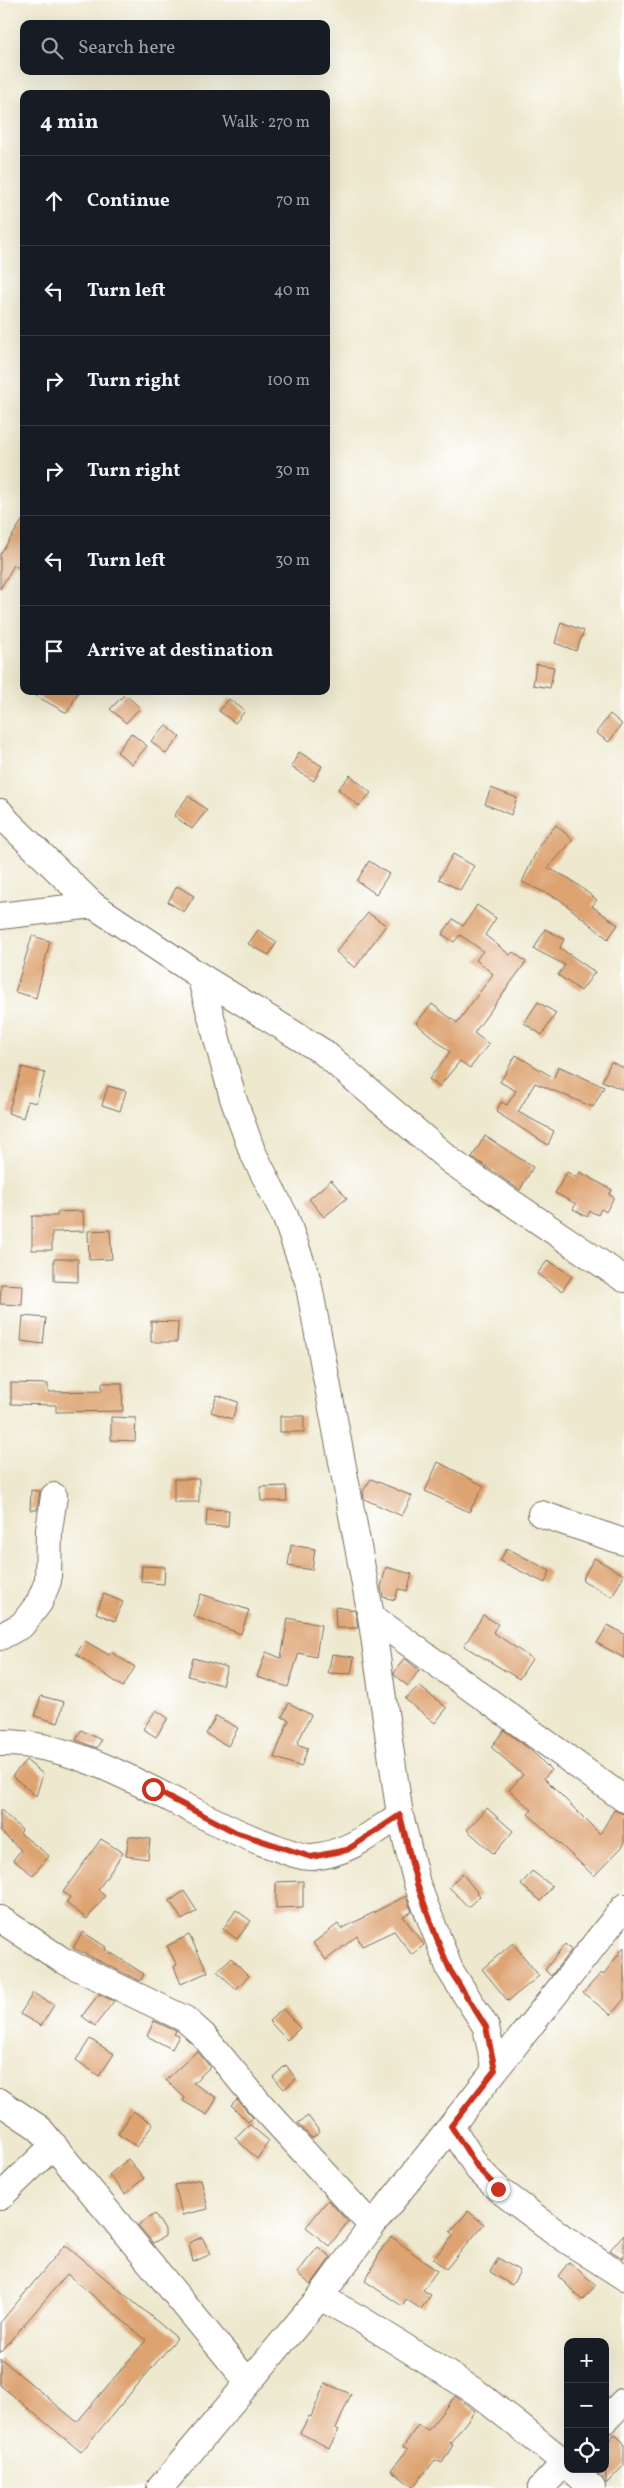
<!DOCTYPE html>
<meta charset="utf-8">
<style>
body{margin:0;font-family:Vollkorn,serif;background:#20242c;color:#f1f3f6}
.controls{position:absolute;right:15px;bottom:15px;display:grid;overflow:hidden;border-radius:10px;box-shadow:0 5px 20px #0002}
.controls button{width:45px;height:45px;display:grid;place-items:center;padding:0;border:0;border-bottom:1px solid #363941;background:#171b24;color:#f1f3f6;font:25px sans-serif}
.stop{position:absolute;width:15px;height:15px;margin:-11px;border:4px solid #c8321e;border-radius:50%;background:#fff}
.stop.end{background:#c8321e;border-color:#fff;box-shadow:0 1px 5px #0008}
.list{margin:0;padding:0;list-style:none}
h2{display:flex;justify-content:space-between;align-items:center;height:65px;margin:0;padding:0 20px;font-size:21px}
h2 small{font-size:16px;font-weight:400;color:#9ea1a6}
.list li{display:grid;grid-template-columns:32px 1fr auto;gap:15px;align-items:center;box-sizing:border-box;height:90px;padding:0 20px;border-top:1px solid #363941}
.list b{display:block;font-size:19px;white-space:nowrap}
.list em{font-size:16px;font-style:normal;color:#9ea1a6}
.icon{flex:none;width:28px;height:28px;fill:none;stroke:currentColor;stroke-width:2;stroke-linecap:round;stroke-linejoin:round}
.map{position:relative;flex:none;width:624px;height:2488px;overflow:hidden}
.search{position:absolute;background:#171b24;box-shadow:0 5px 20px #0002;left:20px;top:20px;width:310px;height:55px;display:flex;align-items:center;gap:12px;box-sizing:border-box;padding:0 18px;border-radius:10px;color:#9ea1a6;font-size:19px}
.panel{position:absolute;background:#171b24;box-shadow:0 5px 20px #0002;left:20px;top:90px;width:310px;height:605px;border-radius:10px}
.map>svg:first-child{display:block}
.building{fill:#dda371}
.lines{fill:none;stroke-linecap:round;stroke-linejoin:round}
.minor-casing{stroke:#796c5c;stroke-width:28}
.minor{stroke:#fff;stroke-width:26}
.route{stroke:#c8321e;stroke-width:6}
</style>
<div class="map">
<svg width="624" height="2488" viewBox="0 0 624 2488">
<rect width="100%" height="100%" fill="#fff"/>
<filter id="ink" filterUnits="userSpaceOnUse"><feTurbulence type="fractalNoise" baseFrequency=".02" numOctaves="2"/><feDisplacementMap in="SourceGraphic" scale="10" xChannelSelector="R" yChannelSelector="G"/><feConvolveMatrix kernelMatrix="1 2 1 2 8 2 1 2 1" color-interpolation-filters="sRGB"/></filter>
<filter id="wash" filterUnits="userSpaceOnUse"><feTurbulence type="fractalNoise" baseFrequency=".0096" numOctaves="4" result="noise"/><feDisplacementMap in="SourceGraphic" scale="20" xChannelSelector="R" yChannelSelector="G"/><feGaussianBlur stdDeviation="1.12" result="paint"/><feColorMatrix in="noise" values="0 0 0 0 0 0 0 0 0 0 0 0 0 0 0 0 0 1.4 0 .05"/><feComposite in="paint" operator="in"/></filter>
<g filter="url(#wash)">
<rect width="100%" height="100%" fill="#ede8ce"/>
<g id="blocks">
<path class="building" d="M24 518V571L14 565 0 589V554Z
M561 622 584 631 576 651 555 643Z
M536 664 554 667 550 688 533 685Z
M27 691H79L67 713Z
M125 694 140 708 126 723 110 709Z
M229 699 245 711 235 723 219 711Z
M610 714 622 724 609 742 596 733Z
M166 725 180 737 166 754 151 741Z
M131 733 147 746 132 764 117 752Z
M299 752 322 766 314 781 291 767Z
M350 775 371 793 359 806 338 789Z
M491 788 517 798 511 815 485 804Z
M188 796 207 810 192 829 174 816Z
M556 825 573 840 548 868 570 879 597 900 592 906 618 925 608 939 559 899 522 882 540 844Z
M453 854 474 866 460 890 439 879Z
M369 861 389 874 376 894 357 881Z
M177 886 194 896 184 912 168 902Z
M477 905 496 918 485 935 510 955 513 952 526 962 474 1033 489 1044 470 1068 460 1061 439 1087 429 1079 450 1052 416 1023 432 1004 457 1023 493 974 476 960 483 951 460 935 454 942 442 934 453 919 463 926Z
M368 913 386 925 355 968 336 952Z
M545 929 564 939 560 948 595 972 581 991 558 975 565 965 534 949Z
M258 930 277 942 269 955 248 944Z
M32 936 50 941 36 998 15 992Z
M538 1002 556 1013 542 1035 524 1023Z
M516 1055 554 1078 558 1066 604 1087 593 1107 535 1083 518 1112 554 1131 548 1145 496 1112 501 1102 507 1105 516 1091 500 1082Z
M611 1062 624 1068V1090L602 1081Z
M22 1067 45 1073 36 1103 28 1101 23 1118 8 1113Z
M108 1086 126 1091 120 1111 102 1105Z
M485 1136 533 1167 520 1190 472 1157Z
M567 1172 577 1178 580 1172 612 1190 609 1195 614 1197 606 1212 601 1209 598 1215 590 1211 587 1217 573 1209 576 1204 555 1193Z
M331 1180 347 1198 324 1217 309 1199Z
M83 1211 84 1231 52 1232V1250H32V1216H57V1212Z
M110 1230 112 1259 89 1260 88 1231Z
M54 1259H78V1282L54 1281Z
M548 1260 572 1276 562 1291 537 1274Z
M1 1284 23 1285 22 1305 0 1304Z
M23 1316 46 1318 43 1344 21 1341Z
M151 1321 178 1322 177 1342H151Z
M11 1383 48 1384V1392L102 1391V1383H122L123 1411 56 1412V1405L11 1404Z
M217 1395 238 1402 232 1419 211 1412Z
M280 1416H304V1432H280Z
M111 1417 136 1418 135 1441 111 1440Z
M438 1462 484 1486 469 1512 425 1491Z
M174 1479H199V1502H174Z
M371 1479 412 1496 402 1516 364 1499 363 1491Z
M286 1486 287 1501H261L260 1487Z
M31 1490 40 1491 37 1510H30Z
M207 1509 229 1510 228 1527 206 1526Z
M291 1545 315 1549 312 1570 288 1566Z
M507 1548 550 1571 545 1583 500 1561Z
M594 1558 624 1575 612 1597 582 1580Z
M142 1566 165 1567 164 1584 141 1582Z
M386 1567 412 1574 407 1591 398 1589 395 1600 383 1597 381 1587Z
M104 1594 123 1602 115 1621 96 1613Z
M201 1594 249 1610 241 1634 193 1616Z
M335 1607 355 1610 358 1628H336Z
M483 1615 498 1624 493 1632 532 1659 519 1679 464 1646Z
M288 1618 321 1625 316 1657 299 1653 288 1687 257 1677 266 1652 281 1658Z
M608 1625 624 1634V1658L597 1643Z
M85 1641 109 1655 111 1652 135 1667 123 1687 76 1654Z
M332 1654 354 1657 351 1674 328 1673Z
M193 1658 227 1667 222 1685 188 1676Z
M404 1658 419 1670 408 1686 395 1676 394 1673Z
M419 1686 447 1708 435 1723 405 1699Z
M41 1696 64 1702 58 1723 35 1716Z
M289 1703 311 1715 297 1744 308 1748 301 1767 274 1757 289 1720 282 1717Z
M156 1710 168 1718 156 1737 143 1729Z
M216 1716 238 1728 228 1746 206 1734Z
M81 1730 101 1740 97 1748 76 1740Z
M504 1730 533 1752 551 1770 544 1778 600 1834 614 1810 624 1814V1845L594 1876 528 1814 532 1810 509 1790 523 1775 491 1747Z
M26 1760 43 1774 36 1796 12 1776Z
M487 1808 513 1831 494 1854 467 1830Z
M0 1809 22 1830 20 1833 49 1856 33 1875 13 1860 21 1850 0 1831Z
M129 1836 150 1839 148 1859 126 1856Z
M101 1839 123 1853 98 1890 105 1896 87 1919 66 1903 70 1897 63 1892Z
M532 1871 552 1886 541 1901 521 1885Z
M462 1873 480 1896 468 1907 449 1887Z
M303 1881V1907L276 1908V1882Z
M184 1891 197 1911 182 1920 170 1901Z
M406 1896 412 1912 403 1916 424 1945 412 1955 394 1931 362 1946 357 1936 326 1960 313 1943 338 1924 341 1929Z
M236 1910 251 1921 237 1939 223 1929Z
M83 1932 106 1947 105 1949 144 1974 140 1981 73 1948Z
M189 1935 208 1972 181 1984 174 1967 177 1965 167 1946Z
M513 1943 539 1976 508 2001 482 1969Z
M565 1944 571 1950 551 1976 545 1970Z
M624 1947V1999L611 2015 583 1993 601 1973 603 1975Z
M231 1958 249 1976 236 1989 217 1971Z
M33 1993 54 2005 41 2026 20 2014Z
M99 1994 114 2001 95 2026 82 2016Z
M283 2009 300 2028 287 2040 269 2021Z
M154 2021 176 2031 174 2034 179 2036 172 2049 147 2036Z
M90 2039 114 2054 99 2076 76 2060Z
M197 2051 210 2067 193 2083 217 2098 207 2115 183 2101 185 2098 166 2080Z
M286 2065 296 2079 284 2089 273 2077Z
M237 2099 253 2118 248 2122 231 2105Z
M133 2111 153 2124 137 2147 118 2134Z
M308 2116 320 2132 312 2138 298 2123Z
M249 2124 269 2141 257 2159 235 2138Z
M128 2159 144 2178 125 2194 109 2175Z
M201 2179 208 2209 182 2215 175 2185Z
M328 2200 348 2222 329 2246 306 2227Z
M468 2211 484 2224 446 2269 433 2259 454 2235 450 2232Z
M155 2214 165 2230V2236L153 2243 138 2225Z
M624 2234V2259L610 2250Z
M202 2237 211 2254 193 2262 189 2243Z
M392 2237 437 2271 423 2290 431 2295 421 2309 406 2299 402 2306 365 2281 383 2247Z
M65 2245 177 2338 81 2452 0 2385V2358L77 2422 146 2340 67 2274 0 2353V2323Z
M318 2247 331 2257 311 2285 297 2273Z
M498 2258 520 2271 512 2285 490 2272Z
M569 2262 596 2285 582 2300 558 2276Z
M325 2383 351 2394 336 2429 339 2430 329 2448 300 2433 309 2416 311 2417Z
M455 2396 475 2411 450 2443 453 2445 442 2463 435 2460 413 2487 391 2470 408 2449 403 2447 418 2425 428 2430Z
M615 2434 624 2443V2465L606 2484 605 2444Z"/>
</g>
</g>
<g filter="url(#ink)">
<use href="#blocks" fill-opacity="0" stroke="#796c5c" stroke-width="1"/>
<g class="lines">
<g class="minor-casing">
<path id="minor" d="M0 812 8 822 93 905 200 976 323 1052 452 1162 624 1279
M0 916 93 905
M200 976 233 1098 252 1151 285 1216 308 1281 371 1616 400 1815 417 1884 450 1970 486 2027 495 2070
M541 1514 624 1542
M371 1616 624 1799
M0 1637 22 1625 39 1603 48 1581 49 1530 54 1496
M0 1743C90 1741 179 1811 261 1842 274 1846 299 1858 312 1857 347 1854 373 1833 400 1815
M0 1919 62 1960 185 2019 203 2035 260 2104 372 2226
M0 2102 39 2128 248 2382
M451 2126 478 2169 498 2189 562 2237 624 2277
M0 2197 54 2145
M320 2297 362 2320 476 2392 568 2465
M605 2420 624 2401
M572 2469 592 2488
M160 2488 320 2297 372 2226 624 1907
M541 2488 568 2459"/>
</g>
<use href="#minor" class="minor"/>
</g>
</g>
<g class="lines" filter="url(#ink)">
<path class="route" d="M153 1789 235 1832 311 1857 347 1850 400 1815 417 1884 440 1947 450 1970 486 2027 495 2070 451 2126 478 2168 498 2189"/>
</g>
</svg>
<div class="controls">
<button>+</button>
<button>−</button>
<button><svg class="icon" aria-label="locate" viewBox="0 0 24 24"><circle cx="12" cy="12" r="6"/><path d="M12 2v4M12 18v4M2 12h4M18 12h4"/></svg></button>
</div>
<div class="stop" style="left:153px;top:1789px"></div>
<div class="stop end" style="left:498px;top:2189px"></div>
<div class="search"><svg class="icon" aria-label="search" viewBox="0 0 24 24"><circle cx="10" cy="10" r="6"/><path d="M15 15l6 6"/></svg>Search here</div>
<section class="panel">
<h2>4 min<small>Walk · 270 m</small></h2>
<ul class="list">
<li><svg class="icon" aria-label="ahead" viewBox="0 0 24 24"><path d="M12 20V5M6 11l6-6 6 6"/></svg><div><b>Continue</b></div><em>70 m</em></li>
<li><svg class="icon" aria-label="left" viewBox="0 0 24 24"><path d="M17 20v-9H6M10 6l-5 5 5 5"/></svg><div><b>Turn left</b></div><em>40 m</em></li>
<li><svg class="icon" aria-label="right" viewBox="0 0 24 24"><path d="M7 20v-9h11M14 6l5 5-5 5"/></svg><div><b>Turn right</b></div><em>100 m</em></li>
<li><svg class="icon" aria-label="right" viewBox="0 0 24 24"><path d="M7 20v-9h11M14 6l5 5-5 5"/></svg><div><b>Turn right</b></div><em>30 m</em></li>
<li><svg class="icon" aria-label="left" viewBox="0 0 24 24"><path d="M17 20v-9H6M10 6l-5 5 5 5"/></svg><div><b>Turn left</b></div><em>30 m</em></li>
<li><svg class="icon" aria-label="arrive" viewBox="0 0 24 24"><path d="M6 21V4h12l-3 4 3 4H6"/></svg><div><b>Arrive at destination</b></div></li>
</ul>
</section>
</div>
